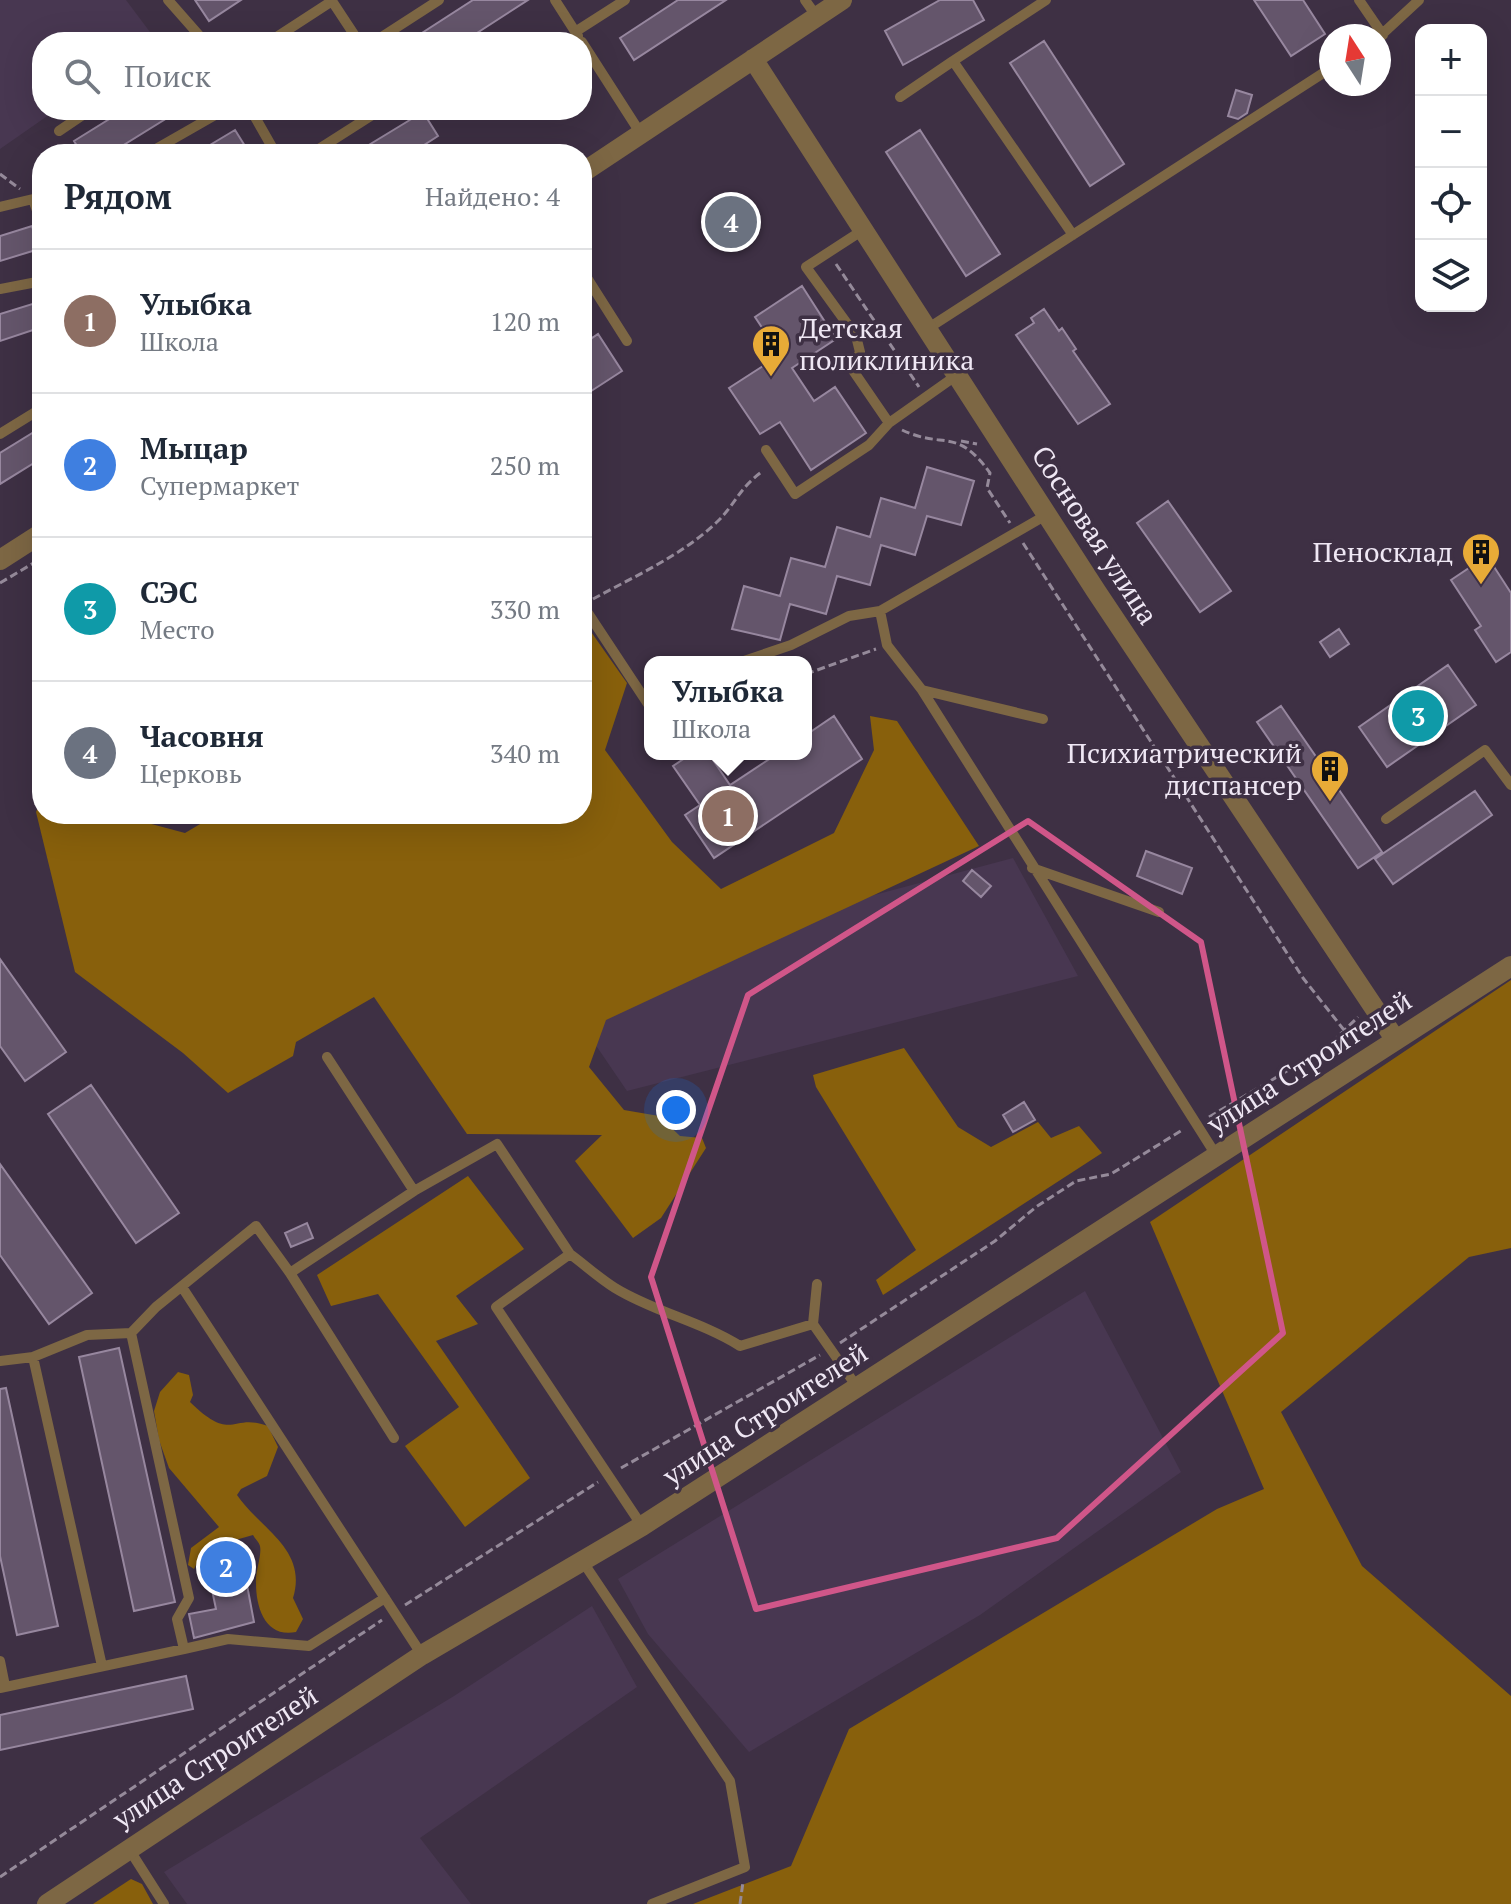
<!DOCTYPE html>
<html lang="ru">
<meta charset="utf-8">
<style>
body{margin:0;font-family:"PT Serif",serif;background:#f6f6f7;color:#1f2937}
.controls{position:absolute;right:24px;top:24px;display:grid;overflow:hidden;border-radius:16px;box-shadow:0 8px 32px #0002}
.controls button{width:72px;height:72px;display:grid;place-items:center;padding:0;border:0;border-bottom:2px solid #e0e1e3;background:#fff;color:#1f2937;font:40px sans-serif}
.compass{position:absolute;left:1319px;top:24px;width:72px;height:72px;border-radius:50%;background:#fff;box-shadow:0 8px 32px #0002;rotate:348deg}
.you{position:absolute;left:676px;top:1110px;width:28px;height:28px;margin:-20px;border:6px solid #fff;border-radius:50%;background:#1a73e8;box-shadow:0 0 0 12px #1a73e833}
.badge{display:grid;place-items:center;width:52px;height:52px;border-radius:50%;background:#796437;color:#fff;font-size:26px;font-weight:700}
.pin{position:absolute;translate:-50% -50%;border:4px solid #fff;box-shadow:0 2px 8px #0006}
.popup{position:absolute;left:644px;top:656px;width:168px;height:104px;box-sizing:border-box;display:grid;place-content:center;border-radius:16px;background:#fff;filter:drop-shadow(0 2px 6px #0005);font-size:26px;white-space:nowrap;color:#747a83}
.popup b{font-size:30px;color:#1f2937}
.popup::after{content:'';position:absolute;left:50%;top:100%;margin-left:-16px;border:16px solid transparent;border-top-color:#fff}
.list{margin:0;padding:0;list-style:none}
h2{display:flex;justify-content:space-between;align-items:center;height:104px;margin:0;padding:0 32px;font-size:34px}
h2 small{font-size:26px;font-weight:400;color:#747a83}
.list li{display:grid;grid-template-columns:52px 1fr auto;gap:24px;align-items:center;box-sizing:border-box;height:144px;padding:0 32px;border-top:2px solid #e0e1e3}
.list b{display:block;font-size:30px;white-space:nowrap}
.list p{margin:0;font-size:26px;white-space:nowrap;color:#747a83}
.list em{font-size:26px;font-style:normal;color:#747a83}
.icon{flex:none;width:44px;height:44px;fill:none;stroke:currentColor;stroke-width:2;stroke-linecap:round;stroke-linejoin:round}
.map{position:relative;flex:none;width:1511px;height:1904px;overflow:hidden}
.search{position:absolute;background:#fff;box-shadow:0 8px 32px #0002;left:32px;top:32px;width:560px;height:88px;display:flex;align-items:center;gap:20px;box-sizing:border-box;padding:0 28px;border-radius:32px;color:#747a83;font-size:30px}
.panel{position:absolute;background:#fff;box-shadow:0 8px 32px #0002;left:32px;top:144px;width:560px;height:680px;border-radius:32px}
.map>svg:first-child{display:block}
.built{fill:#483751}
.forest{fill:#88600c}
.building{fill:#64556b;stroke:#97879f;stroke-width:2}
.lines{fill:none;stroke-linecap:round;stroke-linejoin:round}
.path{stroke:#958a9a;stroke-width:3;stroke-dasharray:8 4;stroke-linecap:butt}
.service{stroke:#7d6744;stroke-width:10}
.minor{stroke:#7d6744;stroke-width:20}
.marked{fill:none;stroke:#d05689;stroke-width:6;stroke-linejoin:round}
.labels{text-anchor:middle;stroke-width:7;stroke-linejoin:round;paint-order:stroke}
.poi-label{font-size:28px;fill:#efe7f4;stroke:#3e3044;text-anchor:end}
.street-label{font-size:28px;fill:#efe7f4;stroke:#3e3044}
</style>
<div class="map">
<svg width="1511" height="1904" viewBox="0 0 1511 1904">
<rect width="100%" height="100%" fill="#3e3044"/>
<path class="built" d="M0 0H126L156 40 42 42V110H56L0 149Z
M1013 858 1078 976 627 1091 552 981Z
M1085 1291 1181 1472 980 1615 749 1752 648 1634 618 1579Z
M592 1606 637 1687 420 1838 471 1904H187L164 1872 454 1696Z"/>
<path class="forest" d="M582 619 627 683 605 750 672 842 721 889 834 833 874 750 870 716 897 721 979 846 606 1020 589 1067 624 1110 659 1116 680 1136 702 1138 706 1148 661 1218 633 1238 575 1161 602 1135 467 1134 374 997 296 1042 293 1056 228 1093 183 1053 75 972 36 812 42 798V814H127L129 818 185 833 217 814H582Z
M1511 980V1248L1469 1257 1281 1412 1362 1566 1511 1696V1904H693L791 1866 849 1729 1217 1509 1264 1489 1150 1222Z
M904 1048 958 1127 991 1147 1038 1122 1051 1138 1079 1126 1102 1153 883 1295 876 1280 916 1250 816 1087 813 1075Z
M468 1176 524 1249 456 1296 478 1324 436 1341 530 1478 465 1527 405 1446 459 1407 378 1294 331 1306 317 1275Z
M178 1372 189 1375 193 1395 190 1402C233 1444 231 1412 268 1426L278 1447 267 1476 241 1489 237 1495C260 1529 308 1549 293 1598L303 1619 296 1632C266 1638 256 1609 256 1583 255 1572 262 1556 260 1546 259 1542 255 1539 253 1535L204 1549 194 1569 188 1565 191 1548 219 1527 169 1468 159 1440 154 1411 160 1392Z
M131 1879 142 1884 153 1904H93Z"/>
<path class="building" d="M195 0H241L209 21Z
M473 0H528L463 42H408Z
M678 0H726L634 60 620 38Z
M940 0H973L984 20 903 65 885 31Z
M1254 0H1303L1325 34 1291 56Z
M1044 41 1124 164 1090 186 1010 63Z
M1236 90 1252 95 1247 113 1238 119 1228 116Z
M124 110H180L109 154H82L74 141Z
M423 112 438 136 410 154H354Z
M235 130 250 154H195Z
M920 130 1000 254 966 276 886 152Z
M32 226 39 249 0 261V236Z
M802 286 836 339 792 368 814 401 835 387 866 433 811 470 780 422 760 434 729 388 780 355 755 317Z
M42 301V327L0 341V314Z
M1044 309 1059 331 1062 328 1076 349 1073 351 1110 404 1078 424 1016 335 1034 323 1031 318Z
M582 323 592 338 598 334 622 371 582 397Z
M42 427V458L0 484V453Z
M927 467 974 481 961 525 927 516 915 555 881 545 870 585 837 576 826 614 790 604 780 640 732 629 744 586 780 596 791 558 825 567 837 527 870 537 881 498 915 508Z
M1168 501 1231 591 1200 612 1137 523Z
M1487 556 1511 593V652L1496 662 1475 630 1481 626 1451 580Z
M1339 629 1349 644 1330 657 1320 642Z
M1448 665 1476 705 1387 767 1359 727Z
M1281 706 1382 852 1358 868 1257 722Z
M834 716 862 759 714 858 685 815 700 805 673 766 691 754H709L730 785 777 754H806V735Z
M1475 791 1492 815 1393 884 1375 859Z
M1146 851 1192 868 1182 894 1137 876Z
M972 870 991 886 981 897 963 881Z
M0 959 66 1052 25 1081 0 1046Z
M91 1085 179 1213 136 1243 48 1114Z
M1024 1102 1035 1120 1013 1132 1003 1115Z
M0 1164 92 1293 49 1324 0 1255Z
M307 1223 313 1238 291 1247 285 1233Z
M119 1348 175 1602 134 1611 79 1357Z
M6 1388 58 1626 17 1635 0 1556V1389Z
M240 1548 254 1622 194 1638 189 1614 216 1609 205 1556Z
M186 1676 193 1709 0 1750V1715Z"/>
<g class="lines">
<path class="path" d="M0 174 20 189
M836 264 919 387
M902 430C945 450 956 426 990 473L987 488 1010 523
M961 441 977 444
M1023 543 1303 978 1344 1030
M0 583 42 558
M593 599C635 576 683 555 718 521 736 503 740 487 763 471
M806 674 876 649
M1209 1117 1326 1048 1358 1017
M840 1343 995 1241 1036 1207 1076 1181 1111 1174 1184 1129
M621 1468 820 1355
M405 1605 598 1482
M0 1877 382 1620
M740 1904 743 1882"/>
<path class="service" d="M168 0 205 42
M555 0 578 36
M805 0 817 17
M1359 0 1383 35
M575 32 625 0
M1379 37 1419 0
M269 42 332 1 359 42
M374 42 439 0
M582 42 641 134
M953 61 1046 0
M900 97 953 61 1073 235
M251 110 276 154
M59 131 90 110
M147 154 224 110
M311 154 380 110
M0 207 33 199 42 225
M863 230 806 267 856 336 860 352 852 369 889 423
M582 270 627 341
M0 289 42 281
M927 329 1331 68
M0 434 42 408
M766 450 795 494 869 445 889 423 957 375
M582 604 650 707
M880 611 887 645 922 690 1043 719
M741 662 791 645 849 616 880 611 1048 514
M922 690 1216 1155
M1386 819 1485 750 1511 785
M1032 868 1159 912
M327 1057 414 1191
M570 1254C585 1265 599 1278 615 1288 654 1312 700 1321 740 1346L813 1324 857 1387
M290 1273 394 1438
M182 1287 422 1655
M813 1324 817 1284
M131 1333 156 1307 256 1226 290 1273 414 1191 497 1144 570 1254 496 1307 642 1526
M33 1357 102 1666
M0 1361 33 1357 87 1335 131 1333 189 1598 177 1619 184 1649 0 1688
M583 1562 730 1781 745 1867 652 1904
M184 1649 228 1639 309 1646 385 1598
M0 1661 5 1686
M129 1849 164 1904"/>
<path class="minor" d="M753 59 1096 591 1395 1039
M582 173 842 0
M0 560 42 533
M47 1904 422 1655 642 1526 1511 966"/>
</g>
<path class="marked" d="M1028 821 1201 942 1283 1333 1057 1538 756 1609 651 1277 748 995Z"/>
<defs>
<g id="building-pin" transform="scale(2)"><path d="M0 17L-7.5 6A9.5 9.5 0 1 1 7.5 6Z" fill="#e8ab37" stroke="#3e3044"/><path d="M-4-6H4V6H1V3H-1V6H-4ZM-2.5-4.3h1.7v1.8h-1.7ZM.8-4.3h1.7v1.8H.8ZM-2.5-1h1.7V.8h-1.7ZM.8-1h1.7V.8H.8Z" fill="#111"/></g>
</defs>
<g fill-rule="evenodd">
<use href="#building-pin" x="771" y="344"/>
<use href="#building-pin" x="1481" y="552"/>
<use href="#building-pin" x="1330" y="769"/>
</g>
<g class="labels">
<g class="poi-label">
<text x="799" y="338" text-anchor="start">Детская<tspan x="799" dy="32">поликлиника</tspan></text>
<text x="1453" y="562">Пеносклад</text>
<text x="1302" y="763">Психиатрический<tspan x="1302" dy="32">диспансер</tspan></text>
</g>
<g class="street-label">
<text transform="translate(1095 535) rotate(57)" y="10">Сосновая улица</text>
<text transform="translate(1309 1062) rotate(-33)" y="10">улица Строителей</text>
<text transform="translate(765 1414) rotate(-33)" y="10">улица Строителей</text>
<text transform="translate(215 1757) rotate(-33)" y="10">улица Строителей</text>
</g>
</g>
</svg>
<div class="controls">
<button>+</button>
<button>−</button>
<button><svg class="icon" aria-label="locate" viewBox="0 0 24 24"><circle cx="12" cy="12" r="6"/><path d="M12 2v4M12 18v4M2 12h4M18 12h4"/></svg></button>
<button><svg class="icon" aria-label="layers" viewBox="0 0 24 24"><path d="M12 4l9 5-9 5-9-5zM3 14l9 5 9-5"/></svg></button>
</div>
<svg class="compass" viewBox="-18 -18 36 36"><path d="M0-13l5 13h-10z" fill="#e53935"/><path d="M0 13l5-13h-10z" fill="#747a83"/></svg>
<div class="you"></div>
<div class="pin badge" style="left:728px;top:816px;background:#8d6e63">1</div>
<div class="popup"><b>Улыбка</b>Школа</div>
<div class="pin badge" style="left:226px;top:1567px;background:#3f7fe0">2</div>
<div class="pin badge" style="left:1418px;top:716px;background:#0f9aa8">3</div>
<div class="pin badge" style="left:731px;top:222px;background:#6b7280">4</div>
<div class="search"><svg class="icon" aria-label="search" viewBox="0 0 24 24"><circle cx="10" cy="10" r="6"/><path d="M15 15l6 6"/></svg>Поиск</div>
<section class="panel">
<h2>Рядом<small>Найдено: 4</small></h2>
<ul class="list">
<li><span class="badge" style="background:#8d6e63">1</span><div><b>Улыбка</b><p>Школа</p></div><em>120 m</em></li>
<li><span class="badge" style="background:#3f7fe0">2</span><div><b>Мыцар</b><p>Супермаркет</p></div><em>250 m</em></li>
<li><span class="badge" style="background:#0f9aa8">3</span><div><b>СЭС</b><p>Место</p></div><em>330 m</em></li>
<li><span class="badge" style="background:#6b7280">4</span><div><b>Часовня</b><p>Церковь</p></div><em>340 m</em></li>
</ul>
</section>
</div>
